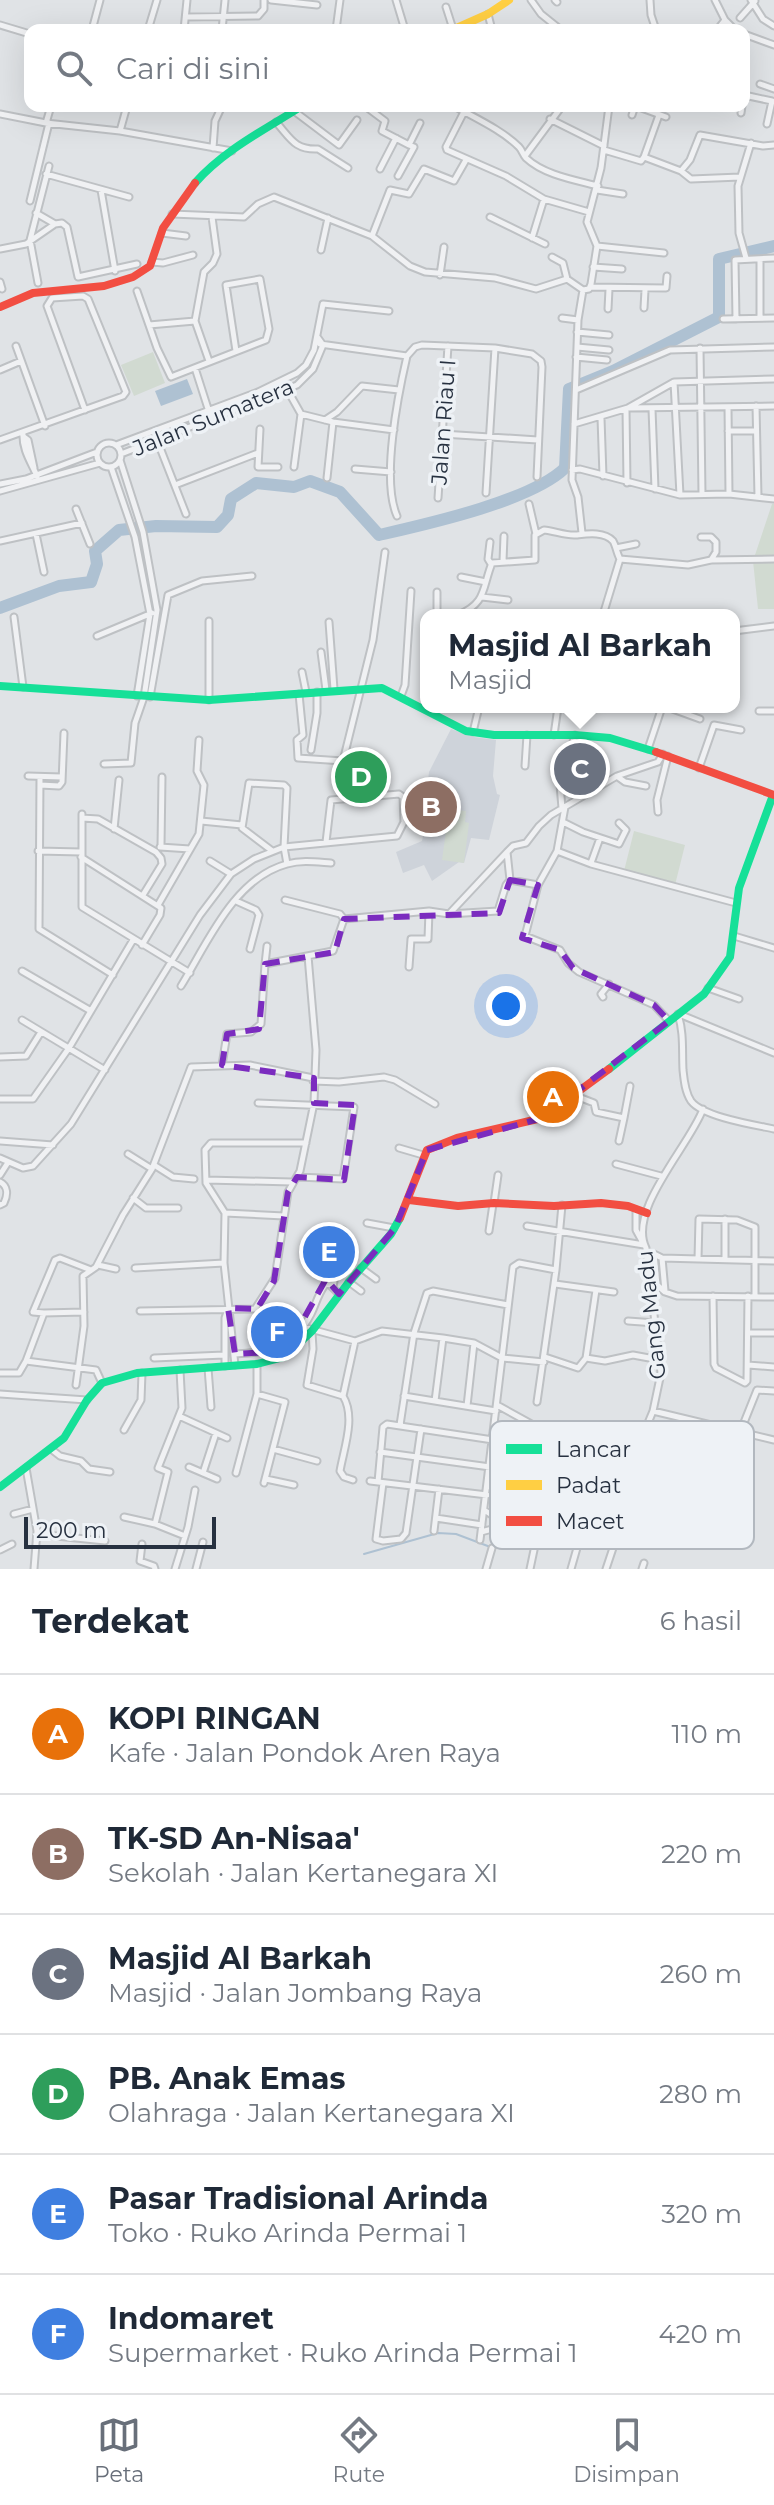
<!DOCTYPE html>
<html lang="id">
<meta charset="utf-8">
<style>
body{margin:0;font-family:Montserrat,sans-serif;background:#f2f2f3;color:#1f2937}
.scale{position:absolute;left:24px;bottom:20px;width:192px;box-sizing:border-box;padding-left:8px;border:4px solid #273140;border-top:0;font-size:22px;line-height:28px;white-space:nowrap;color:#273140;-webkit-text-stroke:6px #eef2f6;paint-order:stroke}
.you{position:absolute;left:506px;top:1006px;width:28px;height:28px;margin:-20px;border:6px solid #fff;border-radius:50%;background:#1a73e8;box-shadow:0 0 0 12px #1a73e833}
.badge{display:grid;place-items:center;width:52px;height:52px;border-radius:50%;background:#686f7a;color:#fff;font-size:26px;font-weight:700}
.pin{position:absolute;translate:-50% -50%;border:4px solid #fff;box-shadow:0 2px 8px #0006}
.popup{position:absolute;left:420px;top:609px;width:320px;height:104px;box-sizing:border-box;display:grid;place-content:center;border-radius:16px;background:#fff;filter:drop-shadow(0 2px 6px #0005);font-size:26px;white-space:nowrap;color:#747a83}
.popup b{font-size:30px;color:#1f2937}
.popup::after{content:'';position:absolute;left:50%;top:100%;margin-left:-16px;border:16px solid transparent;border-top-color:#fff}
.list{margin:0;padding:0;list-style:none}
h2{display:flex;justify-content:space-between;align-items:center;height:104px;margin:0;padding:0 32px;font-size:34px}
h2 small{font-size:26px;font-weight:400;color:#747a83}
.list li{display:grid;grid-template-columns:52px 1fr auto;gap:24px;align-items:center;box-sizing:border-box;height:120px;padding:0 32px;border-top:2px solid #e0e1e3}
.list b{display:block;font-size:30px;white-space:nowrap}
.list p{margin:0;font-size:26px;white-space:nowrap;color:#747a83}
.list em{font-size:26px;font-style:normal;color:#747a83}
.icon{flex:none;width:44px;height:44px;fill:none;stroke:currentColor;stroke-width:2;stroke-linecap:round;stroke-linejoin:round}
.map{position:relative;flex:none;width:774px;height:1569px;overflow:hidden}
.search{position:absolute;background:#fff;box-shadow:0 8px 32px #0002;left:24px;right:24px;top:24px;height:88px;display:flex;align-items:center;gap:20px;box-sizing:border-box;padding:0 28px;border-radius:16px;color:#747a83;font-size:30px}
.sheet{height:824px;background:#fff}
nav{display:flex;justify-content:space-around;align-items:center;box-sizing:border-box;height:112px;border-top:2px solid #e0e1e3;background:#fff;font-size:22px;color:#747a83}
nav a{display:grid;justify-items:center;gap:4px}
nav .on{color:#686f7a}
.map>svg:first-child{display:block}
.built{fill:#ced3da}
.green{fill:#d1dad1}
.water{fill:#aec1d2}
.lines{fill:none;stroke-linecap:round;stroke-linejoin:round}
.stream{stroke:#aec1d2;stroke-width:2}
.river{stroke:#aec1d2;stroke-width:12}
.street-casing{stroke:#bec1c4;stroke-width:9}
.street{stroke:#f0f1f3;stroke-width:5}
.fast{stroke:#16e098;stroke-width:8}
.slow{stroke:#ffcf43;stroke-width:8}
.jam{stroke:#f24e42;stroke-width:8}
.marked{fill:none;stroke:#7b2cbf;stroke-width:6;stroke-dasharray:16 10;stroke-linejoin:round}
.labels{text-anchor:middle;stroke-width:7;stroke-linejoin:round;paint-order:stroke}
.street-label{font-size:22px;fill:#273140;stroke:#eef2f6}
.key{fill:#eef2f6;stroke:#b2b8bf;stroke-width:2}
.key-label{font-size:22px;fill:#273140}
</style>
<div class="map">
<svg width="774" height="1569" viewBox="0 0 774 1569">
<rect width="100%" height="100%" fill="#e0e3e6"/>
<path class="built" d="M451 729 474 737 496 740 493 776 497 794 500 795 489 840 471 838 464 863 459 862 432 881 424 865 403 873 396 852 422 841 424 831 419 825V813L421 802 426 798 429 772Z"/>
<path class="green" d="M153 352 165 383 134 396 121 365Z
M772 504H774V609H758L753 561Z
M449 809 466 811 465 822 469 823 464 863 442 860Z
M634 831 685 845 675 885 624 871Z"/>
<path class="water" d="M187 379 193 394 161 406 155 391Z"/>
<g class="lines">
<path class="stream" d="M364 1554 438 1533 456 1534 493 1548 531 1538 563 1522 580 1521 602 1527"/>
<path class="river" d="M0 608 59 586 91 582 97 564 95 551 119 530 156 526 217 527 228 515 231 499 256 483 294 487 310 481 340 492 379 535C427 524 531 501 565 468L569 389 613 371 719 317V259L774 246"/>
<g class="street-casing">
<path id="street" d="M271 0 317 5
M396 0 405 30
M531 0 541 14 561 30
M555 0 557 2
M650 0 651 15 656 30
M715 0 725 20 735 30
M751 0 763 19 774 26
M446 7 453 29
M488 14 492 30
M186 17 258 16 264 9V0
M740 18 755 1
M0 25 30 34
M92 30 100 0
M148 30 157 0
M184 30 187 0
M222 30 225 0
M336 30 340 0
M717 30 725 20
M744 34 774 45
M760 84 774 89
M744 95 772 101 767 124
M365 106 385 121 382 131 409 145
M454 106C475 118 502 130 519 147 522 150 523 155 526 158 544 175 575 180 598 186
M467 106 446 147 447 150 506 176 544 199 589 212
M636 106 666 117
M294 111 339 145 357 120
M741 113 742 106
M0 114 46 123 120 131 232 151
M632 115 635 106
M659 115 644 157 681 171 691 179 740 177
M550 119 604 146
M276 122C291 139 295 150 318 149L348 168
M46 123 51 106
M120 131 127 106
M213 148 215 121 222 106
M604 150 641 161 644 157
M525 156 562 106
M380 169 396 138
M681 171 690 160 700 135 763 146 774 145
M46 174 129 197
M398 176 414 147 409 145 420 123
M101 190 115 271
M597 190 623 194
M30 201 49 123
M36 213 55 224
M172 214 244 217 258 204 274 197 372 236 410 266 425 272 495 278 536 289 567 279 583 290
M490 217 545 244
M162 233 186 236
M372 236 390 190 409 194 424 169 454 181 466 160
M532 238 544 199
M597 246 664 253
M0 249 26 244 55 224 62 223 67 227 78 277 137 264
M321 250 328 218
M552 257 563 263 567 279
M746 258 739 233 738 186 751 143
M152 262 163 263 193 255
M593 267 622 269
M440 275 444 247
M0 282 2 289
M38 283 30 240 49 166
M591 287 666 288 667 276
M137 291 157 348 171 377 266 340 269 329 260 279 226 285 236 351
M644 308 645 290
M608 309 609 289
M562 318 578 320
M760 318V259
M723 319 774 318
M736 319 735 260 774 258
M195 321 204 272 213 263 217 254 212 217
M195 321 209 361
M149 325 195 321
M577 332 609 335
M320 344 407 356
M16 346 45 426
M577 347 609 350
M700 348 702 494
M407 356 415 347 422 345 495 348 532 354 541 361 542 367 537 477
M576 357 607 360
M195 368 211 418
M0 370 21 361
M283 382 301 414 333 422 394 430
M674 382 680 495
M576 390 670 350 774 347
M756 406 758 497
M728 407 729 494
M629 408 774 406
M626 409 627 483
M652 409 655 489
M601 418 603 476
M325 420 337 412 362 386 399 390
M574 424 628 408 674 382 774 379
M260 429 258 467H278
M728 431H756
M23 433C22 450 31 462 37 476
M442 434 538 440
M24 437 28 440 34 468
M0 440 123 396 126 392 88 299 83 296 52 298 47 306 85 410
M157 440 186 514
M97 455a12 12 0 1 1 24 0a12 12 0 1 1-24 0Z
M116 445 258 392 297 373 306 365 314 350 323 304 389 311
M121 454 297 385 313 369 323 345 318 338
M111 467 135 537 150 614 137 696
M294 467 301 414
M355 469 391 472
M572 470 580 469 680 495 729 494 774 499
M327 478 333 422
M0 484 26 479 97 452
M175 485 258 453
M0 491 100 463
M486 493 495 348
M438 498 448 346
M529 504 536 534
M76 509 90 544
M397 516C381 480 398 395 407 356
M582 533 578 497 572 480 578 320 583 290 589 289 591 284 597 246 587 222 601 168 609 106
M36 534 44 572
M701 537H711L716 542V552L711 560
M0 541 82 523
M490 542 488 559 491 564
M616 548 636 544
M620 559 688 565 711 560 774 559
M503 561 504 536
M461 577 486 582
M437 592V615
M482 597 508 600
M458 615C487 603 482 588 492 563L535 560V535L544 530C554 531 567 536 576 535 586 534 604 531 613 541 616 546 617 554 620 559
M603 615 620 559
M14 617 23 687
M209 621V700
M329 622 334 689
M734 631 774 626
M97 636 152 613
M321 652 326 690
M302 672 306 692
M299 694 303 735 297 740 298 758 343 761 373 640 385 552
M401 696 405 685 411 591
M150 697 168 595 202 581 252 576
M667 707 700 719
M759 711H774
M473 732 479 707
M554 735 558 707
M648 749 662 707
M311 750 317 713V692
M104 764 131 763 135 723 144 697 157 610 143 532 120 460
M525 766 527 735
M699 768 714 725 741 730
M28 776 62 777
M40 777 39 929 113 975
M618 777 625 782 646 786
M40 785 59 786 62 782 64 733
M565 807 557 851 538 885 525 936 560 950 568 963 579 972 654 1005 669 1021
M562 808 560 785 575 735
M658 812 657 800 668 756
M82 814V907L190 973
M82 818 98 819 156 852 161 858 162 864 143 895
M201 821 242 825
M563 822 583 832 619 844 626 830 619 823
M114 829 119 780
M161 846 162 777
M160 847 190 849
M271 850 242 828 249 783 284 785 287 788 284 847 287 864
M38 851 81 852
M557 851 591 864 736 903
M507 852 513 846 526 843 539 826 551 815 617 776 658 762 663 754
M81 857 161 908 160 915 142 945
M210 861 231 874
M591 863 600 838
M510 880 538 885
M285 900 340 914 344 919
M236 901 256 910 259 915 250 949
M158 905 199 834 204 785 197 771 199 740
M734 936 774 948
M265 964 267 946
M409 967 411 939H428L429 911
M22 971 91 1011
M181 986C207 944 234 878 287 864 302 860 316 862 331 863
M708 988 739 999
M603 997 601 994 609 984
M678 1014C684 1033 682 1050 683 1070 684 1080 685 1092 691 1101 703 1117 755 1125 774 1129
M679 1014 774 1053
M22 1020 105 1070
M0 1057 26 1056 41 1032
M222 1065 227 1034 251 1032 261 1024 265 964 333 951 344 919 429 911 449 914 498 911 506 885 510 880 507 852 449 914
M313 1081 339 1082 384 1077 395 1080 435 1104
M576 1096 594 1103 596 1112 624 1118 630 1086
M0 1099H33L69 1048 133 940
M258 1103 354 1107 343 1179 298 1177
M0 1141 53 1145
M619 1141 624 1118
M399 1148 423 1155
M128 1154 152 1169
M0 1158 23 1168 33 1166 71 1124 200 915 231 874 254 859 284 847 397 836 404 822 403 797 399 794 331 800 326 842
M616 1164 661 1176
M154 1165 173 1177 194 1179
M0 1175 7 1164
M206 1180 292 1182
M0 1182C8 1186 8 1195 4 1203L0 1205
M133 1198 146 1208H178
M494 1203 498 1175
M636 1210V1230L642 1241
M225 1213 284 1216
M725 1219V1259
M367 1223 394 1228
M527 1226 644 1245
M489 1231 493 1204
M652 1253 662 1258 774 1261
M654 1254 657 1285 665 1292 677 1296 774 1297
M662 1258 665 1291
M698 1259 699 1219 737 1220 755 1227V1296
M98 1265 116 1269
M135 1268 224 1263
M361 1268 376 1279
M556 1270 562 1205
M349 1282 361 1291
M555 1284 614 1292
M333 1287 343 1230
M713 1296 714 1364 716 1368 745 1383 747 1381 748 1296
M140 1311 255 1309 275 1278 288 1192 300 1171 314 1103 316 1050 308 956
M44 1313 84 1312
M628 1321 656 1323
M303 1327 355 1341 382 1331 443 1338 474 1343 502 1358 544 1362
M312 1332 313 1349 307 1385 343 1396
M748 1333H774
M235 1354C270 1352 293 1349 311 1314 316 1304 318 1294 325 1285L329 1284 339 1294
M545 1357 578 1368 586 1358 596 1290
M154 1358 224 1355
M586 1358 605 1361 633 1355 660 1360
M26 1361 44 1313 33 1312 55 1260 60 1258 91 1270
M235 1365 224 1263 225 1213 206 1183 205 1150 211 1143H306
M748 1365 774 1367
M225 1366V1318L228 1309
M208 1368 211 1407
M0 1373H19L26 1361 96 1370 102 1383
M76 1385 84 1326 83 1276 96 1267 123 1215 152 1169 191 1067 250 1065 313 1078
M0 1394 87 1400
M257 1394 285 1402 264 1483
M343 1396C356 1417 344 1448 340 1471L344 1477 353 1480
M343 1396 355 1341
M404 1396 496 1411
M435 1401 443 1338
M497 1405 626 1476 653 1411 661 1373 646 1248C627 1210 690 1145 703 1109
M467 1406 474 1343
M653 1411 774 1440
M179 1416 227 1438
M400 1425 414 1333 427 1293 433 1291 508 1305
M648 1426 689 1450
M124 1430 141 1400 142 1373
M741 1430 757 1390 774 1391
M51 1449 60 1456 81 1461 89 1469 110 1472
M273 1449 317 1461
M380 1452 490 1467
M491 1458 600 1517 603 1516 614 1496 494 1431
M634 1461 646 1470 663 1476
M189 1467 217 1479
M26 1468 37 1531 34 1569
M567 1470 578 1450
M203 1473 216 1433
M236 1473 257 1394V1364
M266 1479 294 1485
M370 1481 487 1495
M378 1482 383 1427 387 1424 493 1440
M383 1483 376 1539 383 1541 401 1539 406 1533 421 1429
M488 1486 538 1512
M484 1510 506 1524
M14 1514 33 1509
M124 1517 155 1524 185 1536
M436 1518 482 1525
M155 1524 168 1472 158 1468 182 1408 180 1370
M434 1531 439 1489
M481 1532 507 1525H519L553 1508 577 1507
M37 1534 105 1541
M480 1540 512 1275 513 1267 519 1263 556 1270 537 1402
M142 1544 140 1561 154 1566 155 1569
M0 1550 12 1544
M175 1569 188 1527 195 1490
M196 1569 203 1542
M486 1569 492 1548
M530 1569 534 1550 530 1539
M571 1569 583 1527
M606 1569 614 1545
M642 1569 644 1563"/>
</g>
<use href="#street" class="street"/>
<path class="fast" d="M195 183C224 150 266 129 302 106
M0 686 209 700 382 688 466 731 494 735H575L610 738 656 752
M609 1069 704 994 730 957 739 888 773 795
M0 1487 64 1438 87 1400 102 1383 137 1373 257 1364 284 1357 312 1331 349 1282 391 1234 400 1218"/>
<path class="slow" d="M452 30 488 14 509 0"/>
<path class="jam" d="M0 307 33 293 104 286 133 277 150 266 163 228 195 183
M656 752 774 795
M409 1200 458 1206 494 1203 554 1206 601 1203 628 1206 647 1213
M400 1218 427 1150 457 1138 542 1118 609 1069"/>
</g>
<path class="marked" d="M510 880 538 885 522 938 560 950 573 968 654 1005 669 1021 542 1118 427 1150 395 1228 339 1294 326 1279 293 1338 270 1352 235 1354 228 1308 257 1309 274 1281 288 1192 297 1177 344 1180 355 1105 314 1103V1078L222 1065 227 1034 259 1029 265 964 335 952 344 919 499 913Z"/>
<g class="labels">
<g class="street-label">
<text transform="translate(213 417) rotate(-22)" y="8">Jalan Sumatera</text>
<text transform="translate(443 422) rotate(-86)" y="8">Jalan Riau I</text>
<text transform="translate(651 1315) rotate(-96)" y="8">Gang Madu</text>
</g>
</g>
<rect x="490" y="1421" width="264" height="128" rx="12" class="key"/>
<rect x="506" y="1444" width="36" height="10" fill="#16e098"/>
<rect x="506" y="1480" width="36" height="10" fill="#ffcf43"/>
<rect x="506" y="1516" width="36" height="10" fill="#f24e42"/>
<g class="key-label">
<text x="556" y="1457">Lancar</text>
<text x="556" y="1493">Padat</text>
<text x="556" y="1529">Macet</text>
</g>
</svg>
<div class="scale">200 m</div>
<div class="you"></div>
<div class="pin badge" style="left:553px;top:1097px;background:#e8710a">A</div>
<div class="pin badge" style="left:431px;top:807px;background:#8d6e63">B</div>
<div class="pin badge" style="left:580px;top:769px;background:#6b7280">C</div>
<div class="popup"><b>Masjid Al Barkah</b>Masjid</div>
<div class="pin badge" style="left:361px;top:777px;background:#2e9e5b">D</div>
<div class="pin badge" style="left:329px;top:1252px;background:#3f7fe0">E</div>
<div class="pin badge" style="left:277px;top:1332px;background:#3f7fe0">F</div>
<div class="search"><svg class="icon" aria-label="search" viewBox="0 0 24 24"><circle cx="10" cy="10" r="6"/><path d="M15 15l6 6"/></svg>Cari di sini</div>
</div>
<section class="sheet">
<h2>Terdekat<small>6 hasil</small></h2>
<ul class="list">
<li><span class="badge" style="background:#e8710a">A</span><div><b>KOPI RINGAN</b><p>Kafe · Jalan Pondok Aren Raya</p></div><em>110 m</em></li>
<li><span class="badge" style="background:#8d6e63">B</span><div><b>TK-SD An-Nisaa'</b><p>Sekolah · Jalan Kertanegara XI</p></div><em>220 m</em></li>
<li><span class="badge" style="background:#6b7280">C</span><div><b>Masjid Al Barkah</b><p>Masjid · Jalan Jombang Raya</p></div><em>260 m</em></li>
<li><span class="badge" style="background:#2e9e5b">D</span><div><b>PB. Anak Emas</b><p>Olahraga · Jalan Kertanegara XI</p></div><em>280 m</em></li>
<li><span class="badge" style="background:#3f7fe0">E</span><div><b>Pasar Tradisional Arinda</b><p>Toko · Ruko Arinda Permai 1</p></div><em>320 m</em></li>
<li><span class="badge" style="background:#3f7fe0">F</span><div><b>Indomaret</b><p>Supermarket · Ruko Arinda Permai 1</p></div><em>420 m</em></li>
</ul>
</section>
<nav>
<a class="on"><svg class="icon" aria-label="map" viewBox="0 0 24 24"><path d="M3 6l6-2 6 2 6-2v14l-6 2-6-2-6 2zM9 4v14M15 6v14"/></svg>Peta</a>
<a><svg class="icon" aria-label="directions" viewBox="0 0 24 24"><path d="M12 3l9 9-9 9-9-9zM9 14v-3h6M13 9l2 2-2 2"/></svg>Rute</a>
<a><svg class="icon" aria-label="saved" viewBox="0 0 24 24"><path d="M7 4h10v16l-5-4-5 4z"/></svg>Disimpan</a>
</nav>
